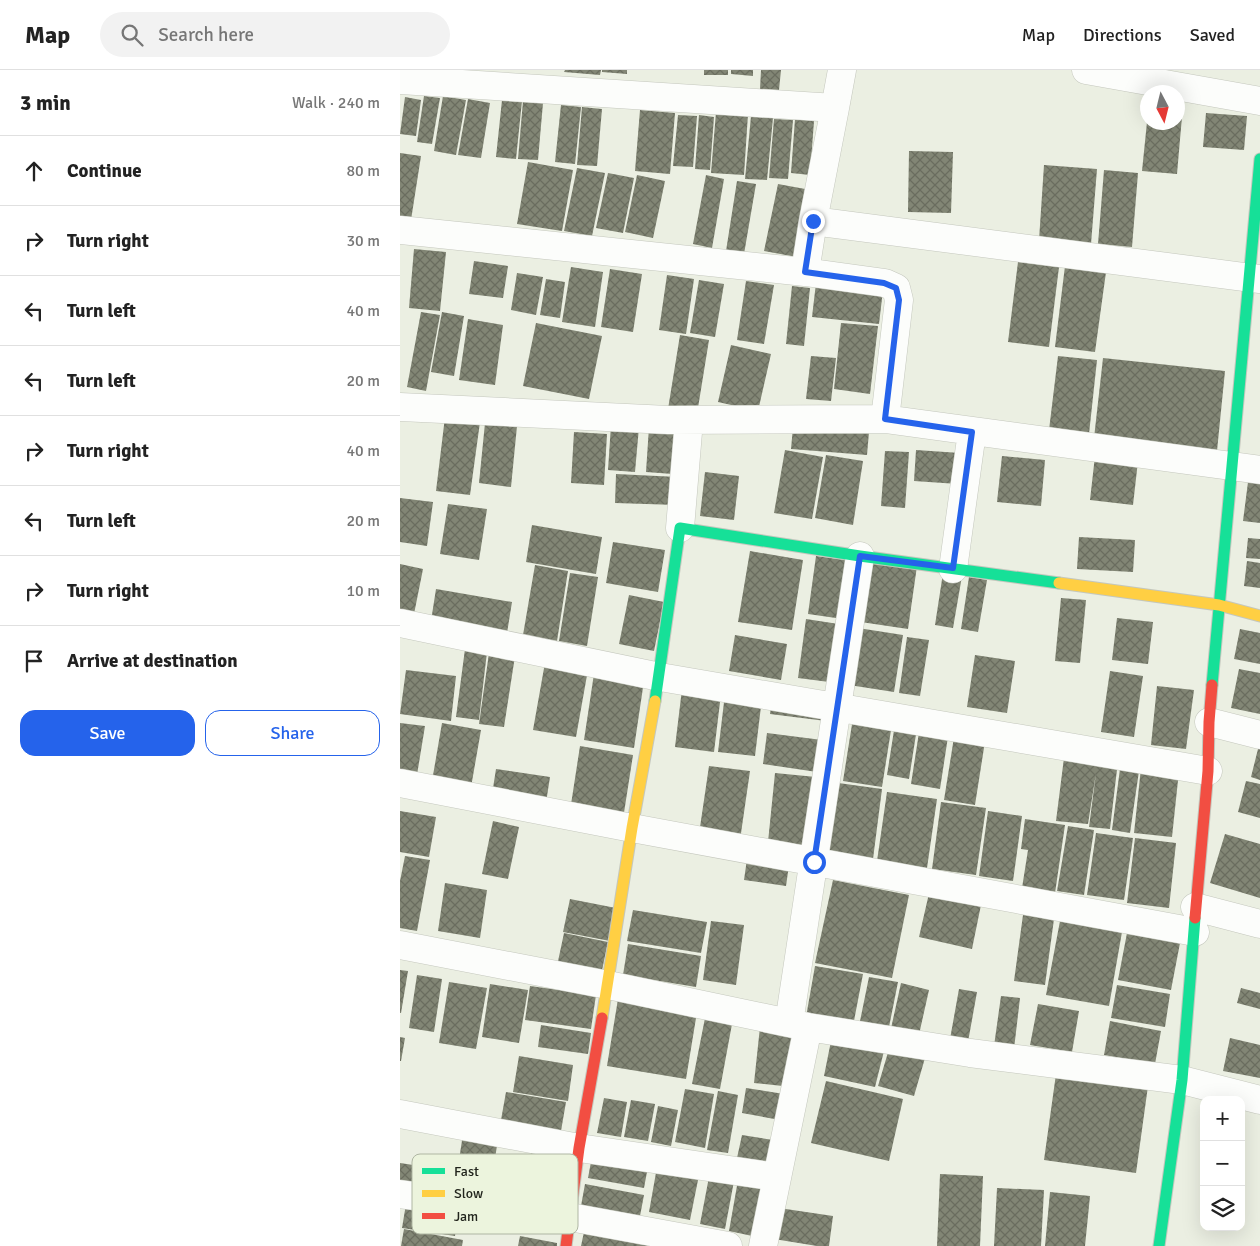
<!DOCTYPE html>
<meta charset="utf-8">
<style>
body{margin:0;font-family:Signika,sans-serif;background:#f2f2f2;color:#222}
.controls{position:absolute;right:15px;bottom:15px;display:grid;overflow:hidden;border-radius:10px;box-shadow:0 5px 20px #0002}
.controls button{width:45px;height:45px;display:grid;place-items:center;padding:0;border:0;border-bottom:1px solid #e0e0e0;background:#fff;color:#222;font:25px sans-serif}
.compass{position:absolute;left:740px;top:15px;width:45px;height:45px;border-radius:50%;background:#fff;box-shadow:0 5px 20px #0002;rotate:173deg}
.stop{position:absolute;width:15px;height:15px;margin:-11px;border:4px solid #2563eb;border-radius:50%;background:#fff}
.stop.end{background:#2563eb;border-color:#fff;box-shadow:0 1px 5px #0008}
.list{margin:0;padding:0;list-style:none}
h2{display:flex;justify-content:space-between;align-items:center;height:65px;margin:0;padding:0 20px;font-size:21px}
h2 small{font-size:16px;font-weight:400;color:#767676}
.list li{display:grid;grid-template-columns:32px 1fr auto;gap:15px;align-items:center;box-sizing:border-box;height:70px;padding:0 20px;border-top:1px solid #e0e0e0}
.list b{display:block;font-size:19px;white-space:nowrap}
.list em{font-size:16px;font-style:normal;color:#767676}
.actions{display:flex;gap:10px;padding:15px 20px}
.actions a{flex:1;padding:11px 0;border:1px solid #2563eb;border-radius:15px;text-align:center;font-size:18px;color:#2563eb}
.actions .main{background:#2563eb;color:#fff}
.icon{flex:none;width:28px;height:28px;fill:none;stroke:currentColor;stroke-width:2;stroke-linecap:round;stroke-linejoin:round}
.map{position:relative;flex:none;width:860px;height:1176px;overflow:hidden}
header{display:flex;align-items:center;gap:30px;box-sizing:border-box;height:70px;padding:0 25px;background:#fff;border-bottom:1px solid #e0e0e0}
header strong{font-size:24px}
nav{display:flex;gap:28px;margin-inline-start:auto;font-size:18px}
.search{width:350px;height:45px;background:#f2f2f2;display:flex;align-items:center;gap:12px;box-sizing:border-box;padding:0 18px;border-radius:28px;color:#767676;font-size:19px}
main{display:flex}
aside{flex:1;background:#fff}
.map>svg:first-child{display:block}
.building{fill:url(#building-cross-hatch)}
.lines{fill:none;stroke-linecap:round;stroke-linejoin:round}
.street-casing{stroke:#c4c7bd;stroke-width:29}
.fast-casing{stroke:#c4c7bd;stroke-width:13}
.slow-casing{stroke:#c4c7bd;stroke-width:13}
.jam-casing{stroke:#c4c7bd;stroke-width:13}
.street{stroke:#fcfdfb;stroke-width:28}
.fast{stroke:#16e098;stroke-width:11}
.slow{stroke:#ffcf43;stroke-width:11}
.jam{stroke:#f24e42;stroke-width:11}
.route{stroke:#2563eb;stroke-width:6}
.key{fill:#ecf4dd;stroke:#afb6a3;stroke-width:1}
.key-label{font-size:14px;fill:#22251d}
</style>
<header>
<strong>Map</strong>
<div class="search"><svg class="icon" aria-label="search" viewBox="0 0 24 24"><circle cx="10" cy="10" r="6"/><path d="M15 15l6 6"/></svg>Search here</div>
<nav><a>Map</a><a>Directions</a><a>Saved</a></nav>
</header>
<main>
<aside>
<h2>3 min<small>Walk · 240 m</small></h2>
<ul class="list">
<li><svg class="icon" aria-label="ahead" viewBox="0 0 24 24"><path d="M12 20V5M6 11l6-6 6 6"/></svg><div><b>Continue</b></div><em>80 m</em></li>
<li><svg class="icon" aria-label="right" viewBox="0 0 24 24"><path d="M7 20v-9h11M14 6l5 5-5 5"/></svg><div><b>Turn right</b></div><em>30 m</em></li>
<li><svg class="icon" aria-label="left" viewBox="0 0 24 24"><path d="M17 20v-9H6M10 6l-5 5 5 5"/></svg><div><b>Turn left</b></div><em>40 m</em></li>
<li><svg class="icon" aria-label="left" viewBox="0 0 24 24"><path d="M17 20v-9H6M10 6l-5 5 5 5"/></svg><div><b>Turn left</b></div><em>20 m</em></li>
<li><svg class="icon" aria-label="right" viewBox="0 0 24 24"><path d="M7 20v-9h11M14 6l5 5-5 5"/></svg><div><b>Turn right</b></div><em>40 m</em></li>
<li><svg class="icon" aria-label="left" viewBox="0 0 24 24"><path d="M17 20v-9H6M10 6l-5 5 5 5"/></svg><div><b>Turn left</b></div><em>20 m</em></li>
<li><svg class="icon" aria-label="right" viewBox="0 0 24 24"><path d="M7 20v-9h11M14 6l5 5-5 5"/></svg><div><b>Turn right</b></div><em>10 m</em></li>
<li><svg class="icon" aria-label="arrive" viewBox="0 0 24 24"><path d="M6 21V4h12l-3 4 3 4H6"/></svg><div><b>Arrive at destination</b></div></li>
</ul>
<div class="actions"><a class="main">Save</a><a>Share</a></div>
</aside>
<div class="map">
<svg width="860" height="1176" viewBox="0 0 860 1176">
<defs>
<pattern id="building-cross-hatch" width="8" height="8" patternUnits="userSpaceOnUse" patternTransform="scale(1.25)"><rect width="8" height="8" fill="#828675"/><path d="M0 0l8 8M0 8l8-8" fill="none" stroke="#6a6d5f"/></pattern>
</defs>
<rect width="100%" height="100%" fill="#ebefe2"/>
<path class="building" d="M165 0H201L200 5 164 2Z
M202 0H227V4L202 2Z
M304 0H328V5H304Z
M331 0H353V6L331 4Z
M361 0H381L379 20 360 19Z
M24 26 40 28 32 74 17 72Z
M43 26 66 30 56 85 34 81Z
M5 27 21 30 16 66 0 64Z
M68 29 90 33 81 88 58 85Z
M102 30 122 31 116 89 96 87Z
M123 31 143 33 138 90 118 89Z
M161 35 181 37 175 94 155 92Z
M778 35H783L777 104 742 101 747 52H778Z
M182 37 202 39 197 96 177 95Z
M240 40 275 43 270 104 235 101Z
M316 42 348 44 344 105 311 103Z
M806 43 847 46 844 80 803 77Z
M278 45 297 46 293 97 273 96Z
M299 45 314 47 310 100 295 99Z
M351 46 373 48 367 110 345 109Z
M374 49 393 50 388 109 369 108Z
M395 49 414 51 410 105 391 103Z
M509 81 553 82 551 143 508 142Z
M0 83 21 86 11 150 0 148Z
M128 92 173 100 162 161 117 154Z
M644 95 697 99 691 174 639 170Z
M177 98 205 103 192 166 164 161Z
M704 100 738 103 732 177 698 174Z
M208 103 234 108 223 163 196 158Z
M237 105 265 111 253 168 225 162Z
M306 105 324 109 312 178 293 174Z
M337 111 356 114 344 184 326 181Z
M378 114 416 121 402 188 364 181Z
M14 179 46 182 40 241 9 238Z
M74 191 108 196 103 228 69 224Z
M618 192 659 197 649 277 608 272Z
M665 196 706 202 695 282 655 277Z
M171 197 203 202 195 257 162 252Z
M210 199 242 204 233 262 201 257Z
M117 203 143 207 136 245 111 240Z
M267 205 294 209 286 264 259 260Z
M146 209 165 212 160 248 140 245Z
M299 210 324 214 315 267 290 263Z
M346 211 374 215 364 274 337 270Z
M416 213 483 220 479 254 412 247Z
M392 216 410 218 404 276 386 274Z
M21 242 40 245 26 321 7 317Z
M42 242 64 246 54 306 31 302Z
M68 249 103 255 95 315 59 310Z
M136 253 202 266 189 329 123 316Z
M441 253 478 256 470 324 434 319Z
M280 265 309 270 297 344 268 339Z
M331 275 371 284 358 341 318 332Z
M411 286 436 288 431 331 406 329Z
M658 286 697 290 689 364 649 360Z
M703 288 825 301 817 381 694 368Z
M45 347 80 352 70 425 36 421Z
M85 353 117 356 111 417 79 413Z
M211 355 239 357 235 402 208 400Z
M249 357 277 359 273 404 246 402Z
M393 357 469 362 467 385 391 379Z
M174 362 207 364 204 415 171 413Z
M385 380 423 387 412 449 374 443Z
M516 380 560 383 558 414 514 411Z
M485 381 509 382 505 438 481 436Z
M426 385 463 391 453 455 415 448Z
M602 386 645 390 641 436 597 432Z
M695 386 738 391 733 435 690 430Z
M305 402 339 406 334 450 300 446Z
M216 404 278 407 277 435 215 433Z
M848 412 860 413V453L843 451Z
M0 428 33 432 27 476 0 472Z
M48 434 87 439 79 490 40 484Z
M132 455 202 467 196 504 126 492Z
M679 467 735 470 733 502 677 499Z
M848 468 860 469V489L846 488Z
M213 472 265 480 258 522 206 513Z
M350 481 403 490 392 560 338 552Z
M416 486 452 491 443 549 408 544Z
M464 488 517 496 508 559 454 551Z
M847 491 860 493V518L844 516Z
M0 494 23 499 13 549 0 546Z
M135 495 168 501 157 571 123 565Z
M170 503 198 507 187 576 159 571Z
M543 503 562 506 553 558 535 555Z
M569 507 587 510 578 562 561 559Z
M36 519 112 532 107 563 31 551Z
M229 525 264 532 254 581 219 574Z
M661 528 686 530 680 593 655 591Z
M717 548 753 552 748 594 712 590Z
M406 549 445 555 437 613 398 608Z
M458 558 503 565 494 622 449 615Z
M840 559 860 563V594L834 589Z
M335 565 387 574 381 610 329 601Z
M507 567 529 570 520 626 499 623Z
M65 579 87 582 79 650 56 647Z
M89 583 115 586 104 657 79 654Z
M575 585 615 591 607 643 567 637Z
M146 587 189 594 176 667 133 660Z
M195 597 245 604 234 678 184 670Z
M839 599 860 603V644L831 638Z
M6 600 56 606 51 651 0 644Z
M710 601 743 606 734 667 701 662Z
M757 616 794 620 786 679 751 675Z
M282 619 321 624 314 682 275 677Z
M325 624 362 628 355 686 318 682Z
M372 629 434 652 370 644Z
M453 648 492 654 482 717 443 711Z
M0 653 25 656 16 711 0 709Z
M42 653 81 660 70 723 31 717Z
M495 654 517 658 509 709 487 705Z
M520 656 549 660 540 719 511 714Z
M555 661 586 665 575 735 544 730Z
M367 663 422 670 417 702 363 694Z
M859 675H860V710L851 707Z
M180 676 233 685 223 749 170 741Z
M665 680 718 691 710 759 689 757 696 703 688 754 656 751Z
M721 691 740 694 730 763 712 760Z
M309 696 350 701 340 770 299 764Z
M741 698 779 701 772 767 734 763Z
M96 699 150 707 145 739 91 731Z
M375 703 416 707 409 776 368 772Z
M846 711 860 714V748L838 742Z
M431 712 482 719 473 789 422 782Z
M487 722 537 729 527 798 477 791Z
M541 732 586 738 576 805 532 799Z
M0 741 36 747 29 787 0 782Z
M588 741 622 746 613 811 579 806Z
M625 749 665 755 655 823 622 818 628 780 621 779Z
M93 751 119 757 108 809 82 804Z
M668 756 694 760 684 825 657 821Z
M696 763 733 768 724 830 687 825Z
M825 764 860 774V828L810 813Z
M735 768 776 773 769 838 727 833Z
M5 786 30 790 17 861 0 858V811Z
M347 789 389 795 386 816 344 810Z
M433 810 509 825 492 908 415 893Z
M45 813 87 820 80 868 38 861Z
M530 819 582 830 572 879 519 867Z
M170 829 216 838 210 871 163 862Z
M233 840 307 852 301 883 227 871Z
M623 845 654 849 645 915 614 911Z
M311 851 344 855 336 915 303 910Z
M660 851 722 862 709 936 646 925Z
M164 863 208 872 201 905 157 896Z
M727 863 780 873 771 920 718 910Z
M228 874 301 886 296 917 223 905Z
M415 896 463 904 453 956 406 947Z
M0 900 8 901 1 943H0Z
M17 905 42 909 34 962 9 958Z
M469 907 498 912 488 962 459 956Z
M49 912 87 918 76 979 39 973Z
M501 913 529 920 518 969 490 963Z
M90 914 128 920 119 973 82 967Z
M717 915 770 924 765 957 711 948Z
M130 916 196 925 191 959 125 950Z
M841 918 860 923V939L837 933Z
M559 919 577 922 568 972 550 969Z
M601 926 620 928 614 979 594 976Z
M218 929 297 942 286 1009 207 996Z
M638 934 679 941 672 982 630 975Z
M305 948 332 954 320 1019 292 1014Z
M710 951 761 961 755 994 704 985Z
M141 955 191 963 188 984 138 977Z
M360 957 398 961 392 1017 354 1013Z
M432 966 485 977 475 1017 424 1006Z
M0 967 5 968 1 991H0Z
M830 968 860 975V1008L823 1001Z
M489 979 525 988 514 1026 478 1016Z
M119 986 173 995 168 1031 113 1022Z
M656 1004 748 1016 736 1103 644 1090Z
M426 1011 503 1029 489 1091 411 1073Z
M346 1018 384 1024 380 1050 342 1043Z
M285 1019 314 1024 305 1078 275 1072Z
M318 1021 338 1025 328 1083 307 1080Z
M106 1022 166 1032 161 1061 101 1050Z
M204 1028 227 1032 221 1067 197 1063Z
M231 1030 255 1034 248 1071 224 1067Z
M258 1036 278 1040 271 1076 251 1072Z
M63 1064 98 1069 94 1095 59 1090Z
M342 1065 379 1071 374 1094 337 1088Z
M132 1077 164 1081 156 1133 124 1128Z
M193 1081 249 1091 244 1118 188 1108Z
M0 1093 33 1098 29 1120 0 1115Z
M257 1097 299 1105 290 1150 249 1142Z
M540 1104 583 1106 580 1176H537Z
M309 1107 334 1111 325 1159 300 1154Z
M338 1110 366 1115 357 1167 329 1161Z
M185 1114 244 1125 240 1146 181 1136Z
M597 1118 644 1120 641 1176H594Z
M650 1122 690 1126 685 1176H645Z
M6 1134 58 1142 55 1166 2 1158Z
M379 1138 433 1146 429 1176H417L374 1169Z
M4 1159 63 1170 62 1176H1Z
M184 1162 250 1175V1176H181Z
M120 1166 157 1173V1176H118Z"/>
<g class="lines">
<g class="street-casing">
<path id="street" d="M686 0 860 31
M0 10 435 38 413 151 860 209
M435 38 442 0
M0 160 405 202 485 213 496 218 499 230 485 349
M405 202 413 151
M0 337 268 350 485 349 860 400
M280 458 289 350
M553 499 572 362
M0 553 260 607 808 701
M809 652 860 665
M0 713 232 758 795 862
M795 837 860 854
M0 875 208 915 408 957 570 983 782 1010 860 1030
M389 953 460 486
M0 1044 179 1078 377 1107
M0 1124 170 1147 328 1176
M363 1176 408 957"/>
</g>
<g class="fast-casing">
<path id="fast" d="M812 615 860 89
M255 631 280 458 460 486 659 513
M759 1176 782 1010 795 848"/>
</g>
<g class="slow-casing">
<path id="slow" d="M659 513 819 535 860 546
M202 948 232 758 255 631"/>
</g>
<g class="jam-casing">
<path id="jam" d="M795 848 808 701 809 652 812 615
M166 1176 179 1078 202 948"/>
</g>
<use href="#street" class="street"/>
<use href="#fast" class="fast"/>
<use href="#slow" class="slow"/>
<use href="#jam" class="jam"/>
</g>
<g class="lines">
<path class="route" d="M413 151 405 202 484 213 496 218 499 230 485 349 572 362 553 498 460 486 414 792"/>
</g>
<rect x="12" y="1084" width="166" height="80" rx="8" class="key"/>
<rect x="22" y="1098" width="23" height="6" fill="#16e098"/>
<rect x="22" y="1120" width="23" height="7" fill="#ffcf43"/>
<rect x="22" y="1143" width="23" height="6" fill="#f24e42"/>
<g class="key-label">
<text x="54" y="1106">Fast</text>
<text x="54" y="1128">Slow</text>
<text x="54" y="1151">Jam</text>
</g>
</svg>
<div class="controls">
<button>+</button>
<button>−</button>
<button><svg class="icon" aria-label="layers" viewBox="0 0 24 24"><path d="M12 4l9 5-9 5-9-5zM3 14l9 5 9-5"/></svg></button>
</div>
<svg class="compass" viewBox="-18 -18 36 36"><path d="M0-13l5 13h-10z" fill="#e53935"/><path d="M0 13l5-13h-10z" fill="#767676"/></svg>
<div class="stop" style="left:414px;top:792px"></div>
<div class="stop end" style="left:413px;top:151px"></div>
</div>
</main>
